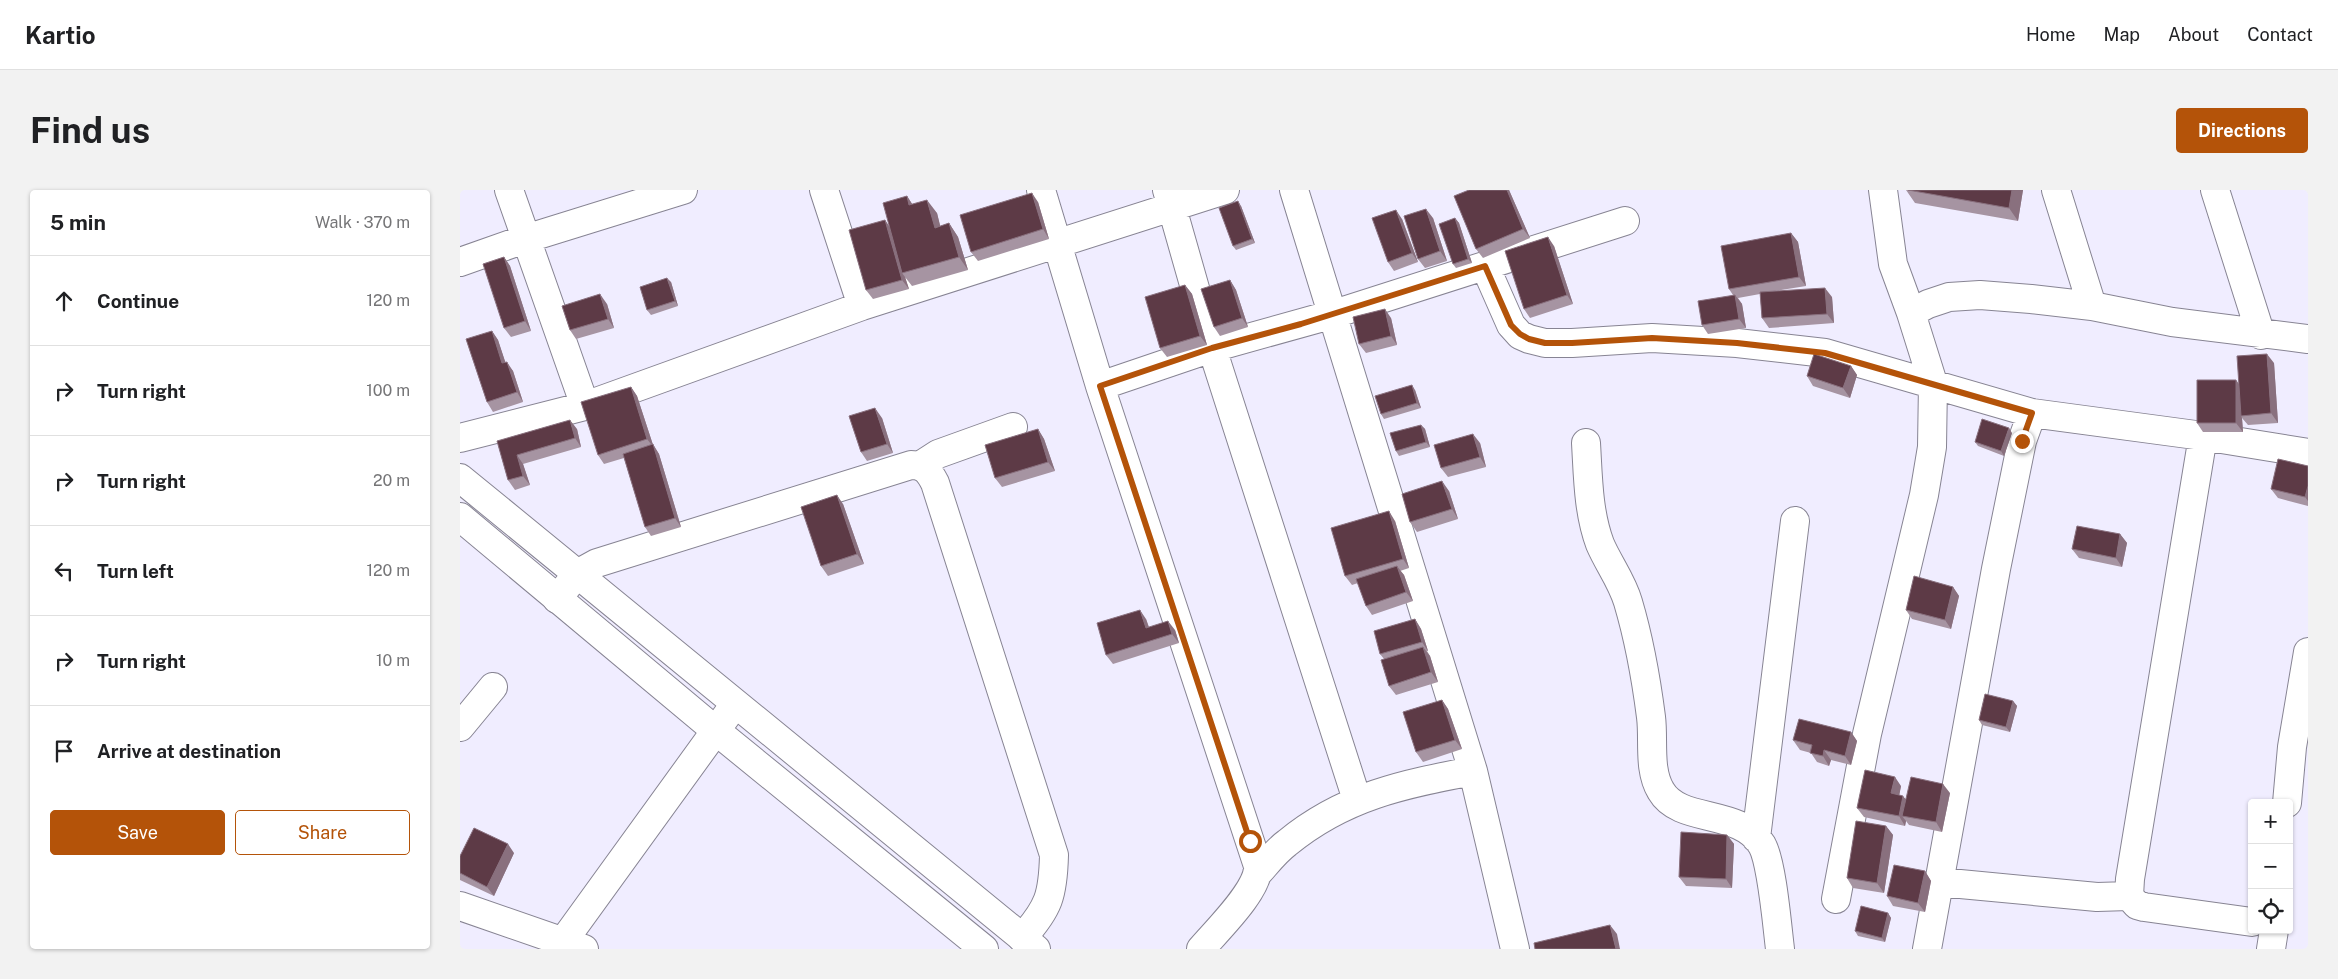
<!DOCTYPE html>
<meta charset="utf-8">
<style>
body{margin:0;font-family:"Public Sans",sans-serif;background:#f2f2f2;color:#202124}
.controls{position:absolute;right:15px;bottom:15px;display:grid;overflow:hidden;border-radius:5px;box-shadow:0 1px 4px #0004}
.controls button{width:45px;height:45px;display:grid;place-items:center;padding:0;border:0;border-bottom:1px solid #e0e0e0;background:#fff;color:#202124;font:25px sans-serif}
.stop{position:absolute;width:15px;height:15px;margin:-11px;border:4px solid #b45309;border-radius:50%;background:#fff}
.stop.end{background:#b45309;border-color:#fff;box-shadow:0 1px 5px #0008}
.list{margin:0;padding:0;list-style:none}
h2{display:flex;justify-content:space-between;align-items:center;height:65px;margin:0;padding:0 20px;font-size:21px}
h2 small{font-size:16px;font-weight:400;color:#757577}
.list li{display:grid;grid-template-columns:32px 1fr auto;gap:15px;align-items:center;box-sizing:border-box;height:90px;padding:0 20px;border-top:1px solid #e0e0e0}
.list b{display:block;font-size:19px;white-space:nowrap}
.list em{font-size:16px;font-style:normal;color:#757577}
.actions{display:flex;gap:10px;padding:15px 20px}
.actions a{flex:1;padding:11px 0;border:1px solid #b45309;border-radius:5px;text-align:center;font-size:18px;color:#b45309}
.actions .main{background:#b45309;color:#fff}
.icon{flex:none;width:28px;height:28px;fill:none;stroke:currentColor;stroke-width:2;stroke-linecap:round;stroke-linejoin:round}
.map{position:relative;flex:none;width:1848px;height:759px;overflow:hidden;border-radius:5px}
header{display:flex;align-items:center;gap:30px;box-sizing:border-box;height:70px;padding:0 25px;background:#fff;border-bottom:1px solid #e0e0e0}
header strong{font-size:24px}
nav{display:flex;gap:28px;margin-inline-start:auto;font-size:18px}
.intro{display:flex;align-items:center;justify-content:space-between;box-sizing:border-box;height:120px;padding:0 30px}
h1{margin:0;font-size:35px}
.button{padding:12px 22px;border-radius:5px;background:#b45309;color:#fff;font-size:18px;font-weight:700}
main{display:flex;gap:30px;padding:0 30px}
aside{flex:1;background:#fff;border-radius:5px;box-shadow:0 1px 4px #0004}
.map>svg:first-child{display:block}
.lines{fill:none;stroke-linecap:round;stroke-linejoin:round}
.street-casing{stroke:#878493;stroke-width:30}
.secondary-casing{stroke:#878493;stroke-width:30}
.street{stroke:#fff;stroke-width:28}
.secondary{stroke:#fff;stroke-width:28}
.wall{fill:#a694a2}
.shaded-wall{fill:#89707e}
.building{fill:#5d3a46;stroke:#89707e}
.route{stroke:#b45309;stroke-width:6}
</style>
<header>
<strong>Kartio</strong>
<nav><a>Home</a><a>Map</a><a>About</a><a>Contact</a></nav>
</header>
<div class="intro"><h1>Find us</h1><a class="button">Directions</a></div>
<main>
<aside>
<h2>5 min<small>Walk · 370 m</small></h2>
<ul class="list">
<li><svg class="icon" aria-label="ahead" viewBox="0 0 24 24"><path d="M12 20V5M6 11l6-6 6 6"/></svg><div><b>Continue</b></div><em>120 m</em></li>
<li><svg class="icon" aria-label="right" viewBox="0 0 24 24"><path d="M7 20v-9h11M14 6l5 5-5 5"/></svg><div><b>Turn right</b></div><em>100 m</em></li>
<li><svg class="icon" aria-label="right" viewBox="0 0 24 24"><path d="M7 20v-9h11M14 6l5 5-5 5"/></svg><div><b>Turn right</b></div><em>20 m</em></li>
<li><svg class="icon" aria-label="left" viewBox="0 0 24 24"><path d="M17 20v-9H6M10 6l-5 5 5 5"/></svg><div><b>Turn left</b></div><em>120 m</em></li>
<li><svg class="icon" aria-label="right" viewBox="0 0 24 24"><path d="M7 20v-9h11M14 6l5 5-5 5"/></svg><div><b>Turn right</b></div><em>10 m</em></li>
<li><svg class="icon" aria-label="arrive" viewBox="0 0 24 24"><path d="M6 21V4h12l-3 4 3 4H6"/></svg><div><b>Arrive at destination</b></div></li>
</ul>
<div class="actions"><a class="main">Save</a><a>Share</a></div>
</aside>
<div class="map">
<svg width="1848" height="759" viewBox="0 0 1848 759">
<rect width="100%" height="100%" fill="#f0edff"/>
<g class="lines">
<g class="street-casing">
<path id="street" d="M49 0 125 216
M364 0 402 116
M581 0 640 196 798 676C799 700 757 740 741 759
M707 0 752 158 897 610
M834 0 1013 581 1055 759
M1596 0 1632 116
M1755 0 1801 145
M0 72 65 49 223 0
M1025 76 1051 135 1060 145 1069 149 1085 153H1112L1192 148 1277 153 1365 163 1572 223 1743 246 1848 263
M1451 123 1468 114 1489 107 1520 105 1571 109 1632 116 1712 132 1848 149
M640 196 752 158 874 124 1165 31
M1743 246 1670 689 1669 706 1677 715 1684 717 1792 732
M0 248 125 216 402 116 765 0
M1126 253C1128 286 1128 322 1140 354 1148 373 1162 391 1168 412 1179 449 1186 488 1191 527 1194 550 1188 580 1201 601 1220 634 1280 618 1302 655 1312 673 1317 735 1320 759
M461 275 478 264 553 237
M97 409 117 384 137 373 451 275C464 275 469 281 475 293L594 665C593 705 589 718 562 748
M0 537 33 497
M1827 613 1832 557 1848 462
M1296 648 1335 331
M798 683C807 673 816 661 827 653 884 606 944 594 1013 581
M1479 692 1637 707 1669 706
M1376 709 1407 544 1464 305 1472 257 1473 193 1451 123 1433 74 1423 0
M0 716 124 759
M102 753 275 514
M1467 759 1536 379 1562 251 1572 223
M1811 759 1814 740"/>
</g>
<g class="secondary-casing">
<path id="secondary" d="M0 288 576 759
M0 327 255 540 524 759"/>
</g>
<use href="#street" class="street"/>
<use href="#secondary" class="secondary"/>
</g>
<path class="wall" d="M1009 0H1049L1070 48 1023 68 1016 59Z
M1446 0H1563L1558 31 1455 13Z
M447 6 452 14 477 23 480 36 489 33 498 47 508 80 452 96 445 87 449 99 413 109 406 100 425 30 429 36Z
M578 12 589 49 518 71 511 62Z
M781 16 795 53 776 60 773 56Z
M973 28 987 71 965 78 958 69Z
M995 28 999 33 1012 73 996 78 993 74Z
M942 29 958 72 934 81 928 72Z
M1331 43 1338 52 1346 96 1315 101 1372 107 1374 133 1309 138 1302 128 1300 104 1278 108 1282 114 1286 138 1248 144 1242 135 1273 105 1269 99Z
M1094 56 1113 114 1070 128 1064 119Z
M44 67 50 76 71 141 51 147 44 138Z
M770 90 776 100 788 137 760 146 754 137Z
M211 92 218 116 191 125 187 120Z
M725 95 732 104 747 155 707 167 700 158Z
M147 114 154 138 116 149 110 140Z
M931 128 937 155 906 163 899 154Z
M32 141 38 150 45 172 53 181 63 212 33 222 27 212Z
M1814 173 1818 233 1788 235 1782 228 1783 242H1743L1737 233 1776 190 1779 194Z
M1391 176 1397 185 1390 208 1353 196 1347 186Z
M171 197 177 206 193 255 199 264 221 337 191 346 185 337 164 268 144 274 138 265Z
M955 200 961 218 924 229 921 224Z
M422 228 433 263 407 271 401 262Z
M961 235 965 239 970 257 939 266 936 261Z
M117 239 121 257 63 274 70 295 55 300 48 290 37 251Z
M578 239 584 249 595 281 542 297 535 288Z
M1552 243 1544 266 1518 256 1515 252Z
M1020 253 1026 277 988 287 981 278Z
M1848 276V316L1818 308 1811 299Z
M989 301 998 329 957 342 950 332Z
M383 314 404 374 368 386 361 376Z
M935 331 949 378 940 381 944 385 953 411 912 425 906 416 898 393 892 395 885 386Z
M1660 344 1667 353 1662 377 1619 368 1612 359Z
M1493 397 1499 406 1491 439 1452 429 1446 420Z
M686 429 689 437 715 440 719 453 653 474 646 465Z
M955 429 961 439 968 461H967L970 466 978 492 936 505 929 496 924 469 920 464Z
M982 510 988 519 1002 559 963 572 956 562Z
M1553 511 1557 516 1550 542 1522 535 1519 530Z
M1391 542 1397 551 1391 575 1371 570 1369 576 1357 572 1351 563 1340 560 1333 550Z
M1441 596 1439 605 1446 609 1490 603 1482 642 1449 635 1446 631 1445 636 1404 627 1397 618Z
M1426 636 1433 645 1424 703 1393 698 1387 688Z
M1267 645 1274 654 1272 698 1226 696 1219 687Z
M54 663 34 706 0 690V666Z
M1465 681 1471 691 1465 722 1433 716 1427 706Z
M1428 723 1431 728 1425 752 1398 746 1395 741Z"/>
<path class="shaded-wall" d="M1047 0H1049L1070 48 1063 39Z
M1552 0H1563L1558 31 1549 18Z
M572 3 578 12 589 49 583 39Z
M447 6 456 20 449 15Z
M467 10 477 23 484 51 475 38Z
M778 11 781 16 795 53 792 49Z
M966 19 973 28 987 71 980 61Z
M936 20 942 29 958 72 952 63Z
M995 28 999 33 1012 73 1008 69Z
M425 30 431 39 442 83 445 87 449 99 442 90Z
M489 33 498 47 508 80 499 67Z
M1331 43 1338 52 1346 96 1339 87Z
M1088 47 1094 56 1113 114 1107 105Z
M44 67 50 76 71 141 65 131Z
M207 88 211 92 218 116 215 111Z
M770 90 776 100 788 137 782 128Z
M725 95 732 104 747 155 740 146Z
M1365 98 1372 107 1374 133 1367 124Z
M140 104 147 114 154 138 148 129Z
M1275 105 1282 114 1286 138 1279 129Z
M925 119 931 128 937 155 931 146Z
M32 141 38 150 49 183 42 173Z
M1807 164 1814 173 1818 233 1811 223Z
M47 172 53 181 63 212 57 202Z
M1391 176 1397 185 1390 208 1383 198Z
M1776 190 1782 199 1781 226 1782 228 1783 242 1776 233Z
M952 195 955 200 961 218 957 213Z
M171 197 177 206 194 258 187 249Z
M415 218 422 228 433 263 427 254Z
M110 230 117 239 121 257 115 248Z
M961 235 965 239 970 257 966 252Z
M1549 238 1552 243 1544 266 1541 261Z
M578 239 584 249 595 281 588 272Z
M1013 244 1020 253 1026 277 1020 267Z
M193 254 199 264 221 337 215 328Z
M57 265 63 274 70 295 63 286Z
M982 291 989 301 998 329 992 319Z
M1848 296V311L1845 307Z
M377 305 383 314 404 374 397 364Z
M929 321 935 331 949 378 943 369Z
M1660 344 1667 353 1662 377 1656 368Z
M937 376 944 385 953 411 946 402Z
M1493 397 1499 406 1491 439 1485 430Z
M680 420 686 429 692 447 686 438Z
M955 429 961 439 968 461 962 452Z
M708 431 715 440 719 453 712 444Z
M963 457 970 466 978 492 971 482Z
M982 510 988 519 1002 559 995 550Z
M1553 511 1557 516 1550 542 1546 537Z
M1391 542 1397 551 1391 575 1385 566Z
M1364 560 1371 570 1369 576 1363 566Z
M1435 587 1441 596 1438 612 1431 603Z
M1483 594 1490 603 1482 642 1476 632Z
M1443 606 1450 615 1442 626 1446 631 1445 636 1439 626Z
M1426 636 1433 645 1424 703 1417 693Z
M1267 645 1274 654 1272 698 1266 689Z
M48 654 54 663 34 706 27 697Z
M1465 681 1471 691 1465 722 1458 713Z
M1428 723 1431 728 1425 752 1422 748Z
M1150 735 1157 744 1160 759H1156Z"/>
<path class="building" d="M1009 0H1047L1063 39 1016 59 994 6Z
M1448 0H1552L1549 18Z
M572 3 583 39 511 62 500 25Z
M447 6 449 15 467 10 475 38 489 33 499 67 442 83 423 13Z
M778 11 792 49 773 56 759 18Z
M966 19 980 61 958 69 944 26Z
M936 20 952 63 928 72 912 28Z
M995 28 1008 69 993 74 979 34Z
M425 30 442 90 406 100 389 40Z
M1331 43 1339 87 1269 99 1261 56Z
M1088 47 1107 105 1064 119 1045 61Z
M44 67 65 131 44 138 23 74Z
M207 88 215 111 187 120 180 97Z
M770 90 782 128 754 137 741 99Z
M725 95 740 146 700 158 685 107Z
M1365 98 1367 124 1302 128 1300 102Z
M140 104 148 129 110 140 102 116Z
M1275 105 1279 129 1242 135 1238 111Z
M925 119 931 146 899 154 893 127Z
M32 141 42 173 47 172 57 202 27 212 6 149Z
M1354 164 1391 176 1383 198 1347 186Z
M1807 164 1811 223 1781 226 1777 166Z
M1737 190H1776V233H1737Z
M952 195 957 213 921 224 915 206Z
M171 197 187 249 138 265 121 212Z
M415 218 427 254 401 262 389 226Z
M1522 229 1549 238 1541 261 1515 252Z
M110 230 115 248 57 265 63 286 48 290 37 251Z
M961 235 966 252 936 261 930 243Z
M578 239 588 272 535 288 525 255Z
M1013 244 1020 267 981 278 974 255Z
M193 254 215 328 185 337 163 264Z
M1818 269 1848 276V296L1845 307 1811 299Z
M982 291 992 319 950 332 942 304Z
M377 305 397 364 361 376 341 317Z
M929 321 943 369 885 386 871 338Z
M1617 336 1660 344 1656 368 1612 359Z
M937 376 946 402 906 416 896 389Z
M1454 386 1493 397 1485 430 1446 420Z
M680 420 686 438 708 431 712 444 646 465 637 433Z
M955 429 962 452 920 464 914 441Z
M963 457 971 482 929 496 921 470Z
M1525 504 1553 511 1546 537 1519 530Z
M982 510 995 550 956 562 943 522Z
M1339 529 1391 542 1385 566 1364 560 1363 566 1350 563 1352 555 1333 550Z
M1405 580 1435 587 1431 603 1443 606 1439 626 1397 618Z
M1451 587 1483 594 1476 632 1442 626Z
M1396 631 1426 636 1417 693 1387 688Z
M14 638 48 654 27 697 0 683V666Z
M1221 642 1267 645 1266 689 1219 687Z
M1434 675 1465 681 1458 713 1427 706Z
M1401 716 1428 723 1422 748 1395 741Z
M1150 735 1156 759H1075L1074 753Z"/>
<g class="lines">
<path class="route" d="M790 651 640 196 752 158 841 134 1025 76 1051 135 1060 144 1069 149 1085 153H1112L1192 148 1277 153 1365 163 1572 223 1562 251"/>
</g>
</svg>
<div class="controls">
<button>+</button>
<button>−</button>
<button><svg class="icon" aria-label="locate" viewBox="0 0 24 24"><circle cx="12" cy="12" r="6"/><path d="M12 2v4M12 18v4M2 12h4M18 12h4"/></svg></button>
</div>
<div class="stop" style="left:790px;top:651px"></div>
<div class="stop end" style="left:1562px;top:251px"></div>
</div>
</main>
